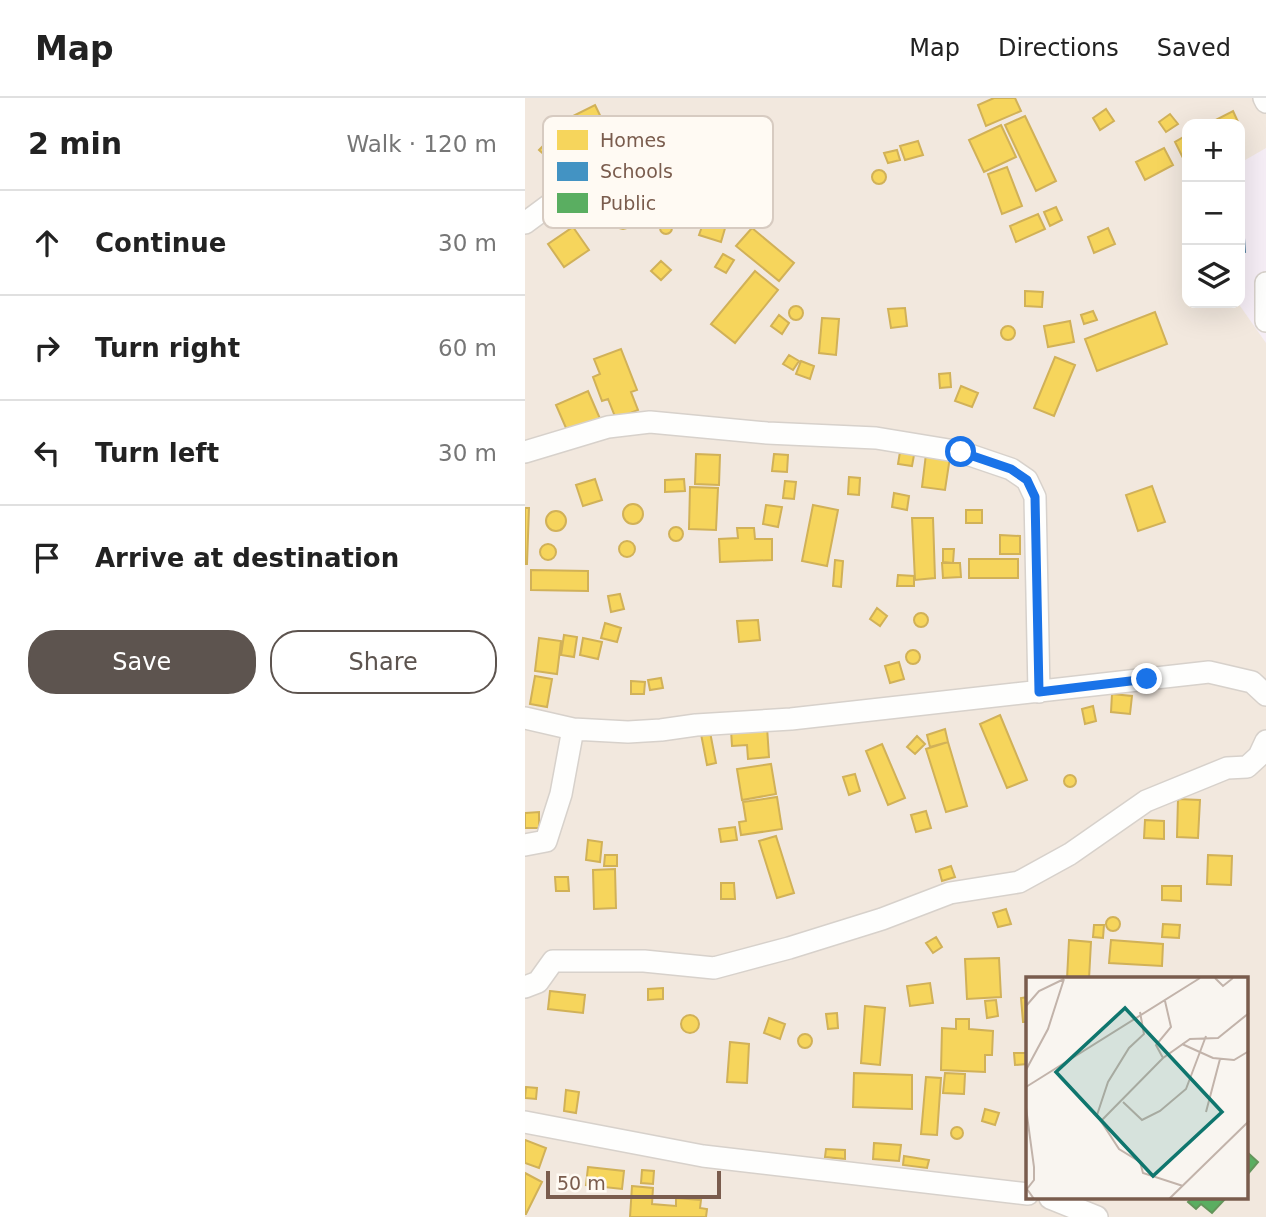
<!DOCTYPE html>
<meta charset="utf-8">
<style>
body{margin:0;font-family:"DejaVu Sans",sans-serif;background:#f2f2f2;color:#222}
.controls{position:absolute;right:21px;top:21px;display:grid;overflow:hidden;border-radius:14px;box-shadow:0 7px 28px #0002}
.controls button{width:63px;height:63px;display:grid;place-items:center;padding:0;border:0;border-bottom:2px solid #e0e0e0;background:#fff;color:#222;font:35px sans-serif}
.scale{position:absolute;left:21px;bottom:18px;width:175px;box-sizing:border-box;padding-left:7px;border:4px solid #7a5c4d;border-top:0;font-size:19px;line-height:24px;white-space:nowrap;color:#7a5c4d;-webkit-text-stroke:5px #fffaf3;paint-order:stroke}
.stop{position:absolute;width:21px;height:21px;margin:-16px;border:5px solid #1a73e8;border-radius:50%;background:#fff}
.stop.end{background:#1a73e8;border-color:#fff;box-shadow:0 2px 7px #0008}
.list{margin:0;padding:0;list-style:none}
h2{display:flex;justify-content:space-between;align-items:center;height:91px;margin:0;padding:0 28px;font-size:30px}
h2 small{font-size:23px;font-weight:400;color:#767676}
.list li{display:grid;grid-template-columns:46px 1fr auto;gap:21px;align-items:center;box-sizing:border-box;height:105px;padding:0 28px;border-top:2px solid #e0e0e0}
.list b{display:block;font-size:26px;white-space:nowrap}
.list em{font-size:23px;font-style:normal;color:#767676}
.actions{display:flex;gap:14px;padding:21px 28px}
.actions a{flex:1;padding:16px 0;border:2px solid #5d544f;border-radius:28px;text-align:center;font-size:24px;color:#5d544f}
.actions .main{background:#5d544f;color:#fff}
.icon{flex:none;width:38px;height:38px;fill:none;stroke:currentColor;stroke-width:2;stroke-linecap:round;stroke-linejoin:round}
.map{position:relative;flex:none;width:741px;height:1119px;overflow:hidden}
header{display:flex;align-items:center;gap:42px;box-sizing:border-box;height:98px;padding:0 35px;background:#fff;border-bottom:2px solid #e0e0e0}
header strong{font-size:33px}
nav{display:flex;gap:38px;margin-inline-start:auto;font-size:24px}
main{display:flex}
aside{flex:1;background:#fff}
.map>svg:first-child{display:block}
.residential{fill:#f2e8de;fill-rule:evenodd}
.education{fill:#f6eef6}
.homes{fill:#f6d55c;stroke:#d1b158;stroke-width:2}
.schools{fill:#4393c3;stroke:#5482a0;stroke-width:2}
.public{fill:#5aae61;stroke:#64955b;stroke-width:2}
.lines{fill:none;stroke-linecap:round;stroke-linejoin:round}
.minor-casing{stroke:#d7d1cb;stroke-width:24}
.minor{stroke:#fefefd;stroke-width:21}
.route{stroke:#1a73e8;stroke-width:9}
.inset-road{fill:none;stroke:#c2b3aa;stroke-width:2}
.view{fill:#0f766e;fill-opacity:0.15;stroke:#0f766e;stroke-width:3.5}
.inset-edge{fill:none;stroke:#7a5c4d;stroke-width:3.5}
.key{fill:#fffaf3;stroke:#d7cbc1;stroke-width:2}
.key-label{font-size:19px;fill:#7a5c4d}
</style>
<header>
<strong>Map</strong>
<nav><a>Map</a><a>Directions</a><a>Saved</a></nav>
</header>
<main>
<aside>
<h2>2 min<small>Walk · 120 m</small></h2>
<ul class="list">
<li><svg class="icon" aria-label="ahead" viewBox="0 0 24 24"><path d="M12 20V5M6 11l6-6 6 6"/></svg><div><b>Continue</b></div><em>30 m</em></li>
<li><svg class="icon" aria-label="right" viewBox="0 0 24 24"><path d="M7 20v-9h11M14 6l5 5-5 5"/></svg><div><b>Turn right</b></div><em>60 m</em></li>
<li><svg class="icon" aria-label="left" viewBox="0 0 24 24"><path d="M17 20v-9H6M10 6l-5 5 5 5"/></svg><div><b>Turn left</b></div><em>30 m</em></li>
<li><svg class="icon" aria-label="arrive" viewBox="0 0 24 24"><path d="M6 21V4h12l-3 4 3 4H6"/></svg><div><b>Arrive at destination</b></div></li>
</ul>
<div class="actions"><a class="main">Save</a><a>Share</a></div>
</aside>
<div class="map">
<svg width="741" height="1119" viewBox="0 0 741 1119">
<rect width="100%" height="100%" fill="#f9f5f0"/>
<path class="residential" d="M0 0H741V1119H0ZM662 26H715V205H662ZM503 881H722V1100H503Z"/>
<path class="education" d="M741 50V245L713 205H715V65Z"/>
<path class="homes" d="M469 0H490L496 13 461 28 453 7Z
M70 7 86 40 59 53 53 41 46 45 36 24Z
M581 11 589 23 575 32 568 20Z
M708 13 714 26H683Z
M645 16 653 26 641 34 634 24Z
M500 18 531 83 511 93 480 27Z
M476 27 491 59 459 74 444 42Z
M662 37V60L659 62 650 44Z
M393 43 398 57 380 62 375 48Z
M21 45 32 55 25 62 14 52Z
M639 50 648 67 620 82 611 64Z
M372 52 375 62 363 65 359 55Z
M482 69 497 108 477 116 463 76Z
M347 79a7 7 0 1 1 14 0a7 7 0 1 1-14 0Z
M531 109 537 122 525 128 519 114Z
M90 123a8 8 0 1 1 16 0a8 8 0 1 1-16 0Z
M513 116 520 131 491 144 485 128Z
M180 120 201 127 196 144 174 137Z
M135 130a6 6 0 1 1 12 0a6 6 0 1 1-12 0Z
M48 129 64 152 39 169 23 146Z
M227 130 269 165 254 183 211 148Z
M583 130 590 146 569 155 563 139Z
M198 156 209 162 201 175 190 169Z
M136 163 146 172 136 182 126 173Z
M230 173 253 192 210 245 186 226Z
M500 193 518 194 517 209 500 208Z
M264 215a7 7 0 1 1 14 0a7 7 0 1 1-14 0Z
M380 210 382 228 366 230 363 211Z
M568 213 572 222 559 226 556 217Z
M630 214 642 246 572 273 560 241Z
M254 217 264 225 257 236 246 228Z
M297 220 314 221 311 257 294 255Z
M545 223 549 244 523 249 519 228Z
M476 235a7 7 0 1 1 14 0a7 7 0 1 1-14 0Z
M96 251 112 292 106 294 113 312 91 321 83 301 77 303 68 279 75 276 69 261Z
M264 257 274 263 268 272 258 266Z
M530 259 550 267 529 318 509 310Z
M276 263 289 268 285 281 271 276Z
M425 275 426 289 415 290 414 276Z
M436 288 453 295 447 309 430 303Z
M63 293 76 323 44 337 31 307Z
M375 354 389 357 387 368 373 366Z
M171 356 195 357 194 387 170 386Z
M249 356 263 357 262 374 247 373Z
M401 356 425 359 420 392 397 389Z
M324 379 335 380 334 397 323 396Z
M70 381 77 402 58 408 51 387Z
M159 381 160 393 140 394V382Z
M260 383 271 384 269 401 258 400Z
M627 388 640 424 613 433 601 397Z
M165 389 193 390 191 432 164 431Z
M369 395 384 398 382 412 367 409Z
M98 416a10 10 0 1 1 20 0a10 10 0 1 1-20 0Z
M241 407 257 409 253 429 238 426Z
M288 407 313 412 302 468 277 463Z
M0 410H4L2 466H0Z
M441 412H457V425H441Z
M21 423a10 10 0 1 1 20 0a10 10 0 1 1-20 0Z
M387 420H408L410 480 390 482Z
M144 436a7 7 0 1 1 14 0a7 7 0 1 1-14 0Z
M212 430H229L230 441H247V462L195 464 194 441 213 440Z
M475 437 495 438V456H475Z
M94 451a8 8 0 1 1 16 0a8 8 0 1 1-16 0Z
M15 454a8 8 0 1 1 16 0a8 8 0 1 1-16 0Z
M418 451H429L428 465 418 464Z
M444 461H493V480H444Z
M310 462 318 463 316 489 308 488Z
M417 465H435L436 479 418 480Z
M6 472 63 473V493L6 492Z
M373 477 389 478V488H372Z
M95 496 99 511 86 514 83 498Z
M352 510 362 518 355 528 345 521Z
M389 522a7 7 0 1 1 14 0a7 7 0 1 1-14 0Z
M233 522 235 542 214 544 212 523Z
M80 525 96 530 92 544 76 540Z
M39 537 52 539 49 559 36 557Z
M14 540 36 543 32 576 10 573Z
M58 540 77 544 73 561 55 557Z
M381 559a7 7 0 1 1 14 0a7 7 0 1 1-14 0Z
M374 564 379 581 365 585 360 568Z
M10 578 27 581 22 609 5 606Z
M136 580 138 590 125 592 123 582Z
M106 583 120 584 119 596H106Z
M587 596 607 598 605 616 586 614Z
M568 608 571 623 560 626 557 611Z
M475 617 502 682 482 690 455 626Z
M242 629 244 659 223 661 222 647 207 648 206 632Z
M420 631 423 644 405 649 402 637Z
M185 634 191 665 182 667 176 636Z
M392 638 400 646 390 656 382 649Z
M423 644 442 708 421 714 401 651Z
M357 646 380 700 363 707 341 653Z
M246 666 251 696 217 702 212 671Z
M330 676 335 693 324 697 318 679Z
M539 683a6 6 0 1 1 12 0a6 6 0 1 1-12 0Z
M252 699 257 731 216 737 214 724 221 723 218 704Z
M653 701 675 702 673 740 652 739Z
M401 713 406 730 391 734 386 717Z
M14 714V730H0V715Z
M620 722 639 723V741L619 740Z
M210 729 212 742 196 744 194 731Z
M251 738 269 795 252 800 234 743Z
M63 742 77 744 75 764 61 762Z
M80 757H92V768H79Z
M683 757 707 758 706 787 682 786Z
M426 768 430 779 417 783 414 772Z
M90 771 91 810 69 811 68 772Z
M30 779H43L44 793H31Z
M196 785H209L210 801H196Z
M637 788H656V803L637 802Z
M481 811 486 826 473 829 468 815Z
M581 826a7 7 0 1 1 14 0a7 7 0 1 1-14 0Z
M638 826 655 827 654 840 637 839Z
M569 827H579L578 840 568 839Z
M411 839 417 849 408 855 401 845Z
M544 842 566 844 564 881H542Z
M586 842 638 846 637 868 584 865Z
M474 860 476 899 442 901 440 861Z
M405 885 408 905 385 908 382 888Z
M138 890V901L123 902V891Z
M25 893 60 897 58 915 23 911Z
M503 899V924H498L496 900Z
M471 902 473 918 462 920 460 903Z
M340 908 360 910 355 967 336 965Z
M312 915 313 930 303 931 301 916Z
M156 926a9 9 0 1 1 18 0a9 9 0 1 1-18 0Z
M244 920 260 926 255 941 239 935Z
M431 921H444V931L468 933 467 957H460V974L416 972 417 930 431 931Z
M273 943a7 7 0 1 1 14 0a7 7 0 1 1-14 0Z
M205 944 224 946 222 985 202 984Z
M489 955H502V966L490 967Z
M329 975 387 977V1011L328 1009Z
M420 975 440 976 439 996 418 995Z
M401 979 416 980 412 1037 396 1036Z
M1 989 12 990 11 1001 0 1000Z
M41 992 54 994 51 1015 39 1013Z
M460 1011 474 1015 470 1027 457 1023Z
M426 1035a6 6 0 1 1 12 0a6 6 0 1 1-12 0Z
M0 1042 21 1050 14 1070 0 1065Z
M349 1045 376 1047 374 1063 348 1061Z
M301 1051 320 1052V1061L300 1059Z
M379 1058 404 1062 402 1070 378 1067Z
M63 1069 99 1073 97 1091 61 1087Z
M117 1072 129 1073 128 1086 116 1085Z
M0 1075 17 1084 1 1116H0Z
M107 1088 128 1090 127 1106 151 1108V1100L176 1102 175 1110 182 1111 181 1119H105Z"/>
<path class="schools" d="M716 98 720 154 715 155V99Z"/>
<path class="public" d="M722 1054 733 1064 722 1077Z
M667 1100H701L687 1115 676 1106 671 1111 663 1104Z"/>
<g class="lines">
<g class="minor-casing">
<path id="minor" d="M739 0 741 4
M0 125 50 88 89 87
M741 185V223
M0 354 83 329 125 324 242 335 351 340 436 354 486 371 502 382 510 399 514 594
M0 620 48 631 103 634 136 632 171 627 266 621 684 574 727 584 741 597
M0 747 21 743 36 696 48 631
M0 889 13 884 28 863H119L189 870 264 850 357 821 425 795 494 784 545 756 621 703 702 670 722 669 734 658 741 643
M0 1024 178 1058 503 1096
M525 1100 572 1119"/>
</g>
<use href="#minor" class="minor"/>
</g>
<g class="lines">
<path class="route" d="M436 354 486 371 502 382 510 399 514 594 622 581"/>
</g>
<g transform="translate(501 879)">
<rect width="222" height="222" fill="#f9f5f0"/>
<path class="inset-road" d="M189 1 197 9 207 1M0 29 13 14 38 2M114 35 118 57 103 71 82 105 71 138 93 172 114 185 117 196 157 209M156 67 187 81 208 83 223 74M137 81 130 68 145 50 139 24M0 93 22 52 38 2M0 110 174 1M97 125 116 143 134 134 160 112 180 59M0 131 8 190V203L1 212 8 222M180 135 194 82M75 144 137 81 164 62 192 61 223 36M143 222 223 144"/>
<path class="view" d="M99 31 196 135 127 199 30 95Z"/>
<rect width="222" height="222" class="inset-edge"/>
</g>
<rect x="18" y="18" width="230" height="112" rx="10" class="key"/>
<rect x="32" y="32" width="31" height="20" fill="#f6d55c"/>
<rect x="32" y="64" width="31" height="19" fill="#4393c3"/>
<rect x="32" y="95" width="31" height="20" fill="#5aae61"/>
<g class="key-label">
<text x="75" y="49">Homes</text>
<text x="75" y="80">Schools</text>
<text x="75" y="112">Public</text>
</g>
</svg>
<div class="controls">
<button>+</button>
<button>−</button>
<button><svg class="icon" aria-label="layers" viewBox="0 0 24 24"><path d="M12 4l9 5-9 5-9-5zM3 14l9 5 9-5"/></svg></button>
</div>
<div class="scale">50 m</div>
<div class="stop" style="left:436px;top:354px"></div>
<div class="stop end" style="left:622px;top:581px"></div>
</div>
</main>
